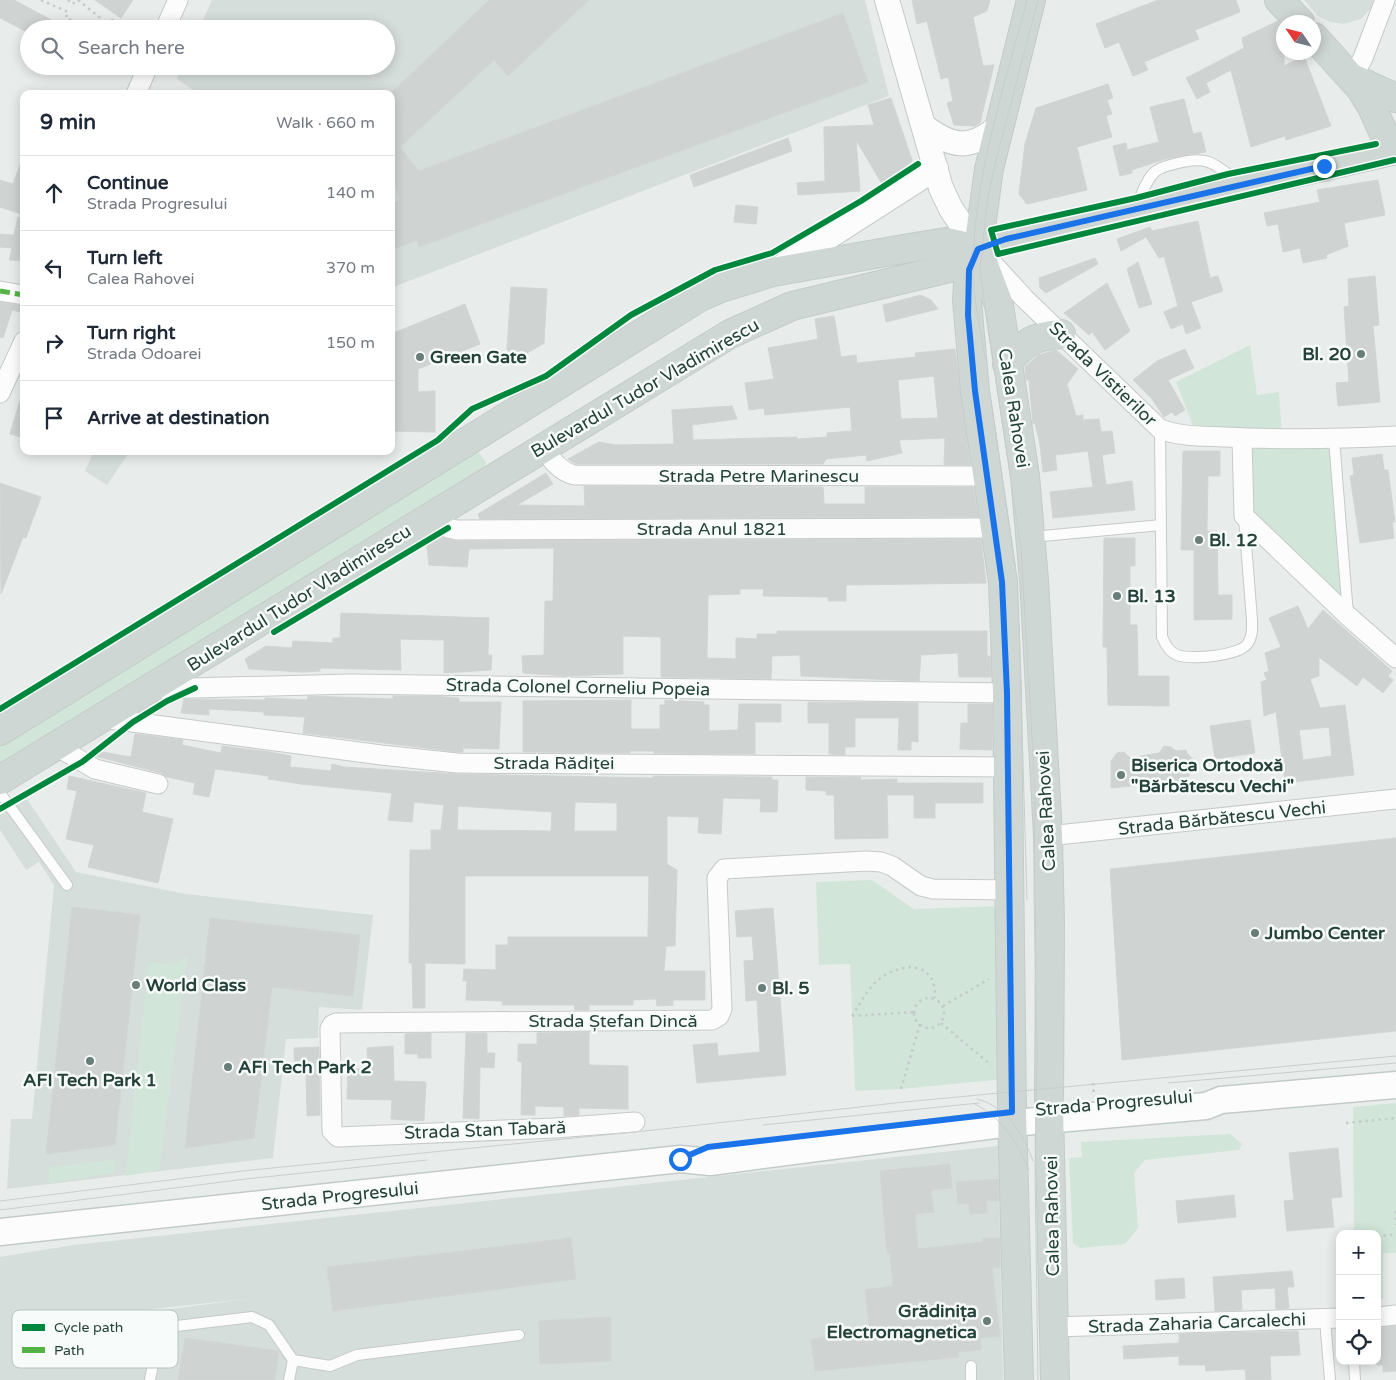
<!DOCTYPE html>
<meta charset="utf-8">
<style>
body{margin:0;font-family:"Varela Round",sans-serif;background:#f2f2f3;color:#1f2937}
.controls{position:absolute;right:15px;bottom:15px;display:grid;overflow:hidden;border-radius:10px;box-shadow:0 2px 12px #0003}
.controls button{width:45px;height:45px;display:grid;place-items:center;padding:0;border:0;border-bottom:1px solid #e0e1e3;background:#fff;color:#1f2937;font:25px sans-serif}
.compass{position:absolute;left:1276px;top:15px;width:45px;height:45px;border-radius:50%;background:#fff;box-shadow:0 2px 12px #0003;rotate:305deg}
.stop{position:absolute;width:15px;height:15px;margin:-11px;border:4px solid #1a73e8;border-radius:50%;background:#fff}
.stop.end{background:#1a73e8;border-color:#fff;box-shadow:0 1px 5px #0008}
.list{margin:0;padding:0;list-style:none}
h2{display:flex;justify-content:space-between;align-items:center;height:65px;margin:0;padding:0 20px;font-size:21px}
h2 small{font-size:16px;font-weight:400;color:#747a83}
.list li{display:grid;grid-template-columns:32px 1fr auto;gap:15px;align-items:center;box-sizing:border-box;height:75px;padding:0 20px;border-top:1px solid #e0e1e3}
.list b{display:block;font-size:19px;white-space:nowrap}
.list p{margin:0;font-size:16px;white-space:nowrap;color:#747a83}
.list em{font-size:16px;font-style:normal;color:#747a83}
.icon{flex:none;width:28px;height:28px;fill:none;stroke:currentColor;stroke-width:2;stroke-linecap:round;stroke-linejoin:round}
.map{position:relative;flex:none;width:1396px;height:1380px;overflow:hidden}
.search{position:absolute;background:#fff;box-shadow:0 2px 12px #0003;left:20px;top:20px;width:375px;height:55px;display:flex;align-items:center;gap:12px;box-sizing:border-box;padding:0 18px;border-radius:28px;color:#747a83;font-size:19px}
.panel{position:absolute;background:#fff;box-shadow:0 2px 12px #0003;left:20px;top:90px;width:375px;height:365px;border-radius:10px}
.map>svg:first-child{display:block}
.built{fill:#d6dedb;fill-rule:evenodd}
.green{fill:#d1e6d8}
.building{fill:#cfd4d2;stroke:#d1d6d4;fill-rule:evenodd}
.lines{fill:none;stroke-linecap:round;stroke-linejoin:round}
.service-casing{stroke:#c5cac8;stroke-width:12}
.minor-casing{stroke:#c5cac8;stroke-width:21}
.tertiary-casing{stroke:#c5cac8;stroke-width:26}
.secondary-casing{stroke:#c3cbc8;stroke-width:29}
.primary-casing{stroke:#c3ccc9;stroke-width:30}
.path{stroke:#c3ccca;stroke-width:2.5;stroke-dasharray:2.5 4;stroke-linecap:butt}
.service{stroke:#fcfcfc;stroke-width:10}
.minor{stroke:#fcfcfc;stroke-width:19}
.tertiary{stroke:#fcfcfc;stroke-width:24}
.secondary{stroke:#fcfcfc;stroke-width:26}
.primary{stroke:#cfd7d5;stroke-width:28}
.tram{stroke:#c9cdcc;stroke-width:1}
.quiet{stroke:#55b346;stroke-width:5;stroke-dasharray:10 5;stroke-linecap:butt}
.cycleway-casing{stroke:#f7fbf9;stroke-width:9}
.cycleway{stroke:#00873e;stroke-width:6}
.route{stroke:#1a73e8;stroke-width:6}
.poi-dot{fill:#697e78;stroke:#f7fbf9;stroke-width:2}
.labels{text-anchor:middle;stroke-width:5;stroke-linejoin:round;paint-order:stroke}
.poi-label{font-size:18px;font-weight:bold;fill:#24423a;stroke:#f7fbf9;text-anchor:start}
.street-label{font-size:18px;fill:#24423a;stroke:#f7fbf9}
.key{fill:#f7fbf9;stroke:#b8c4c0;stroke-width:1}
.key-label{font-size:14px;fill:#24423a}
</style>
<div class="map">
<svg width="1396" height="1380" viewBox="0 0 1396 1380">
<rect width="100%" height="100%" fill="#e8edeb"/>
<path class="built" d="M212 0H865L889 96 391 288V94H199L177 79 182 66H386V29H199Z
M1304 0H1375L1373 6 1361 19 1344 24 1330 22 1318 16Z
M94 451H130L107 485 85 471Z
M27 799 76 872 186 894 373 915 362 1010 319 1007 318 1038 286 1039 273 1158 7 1189 11 1119H32L54 885 39 862 26 870 0 830V815Z
M998 1146 1003 1380H0V1257L73 1245ZM245 1299 89 1320 81 1315 88 1316Z"/>
<path class="green" d="M1250 345 1257 395 1279 392 1282 438 1334 439 1348 616 1244 516 1242 438 1197 436 1176 382Z
M477 450 486 462 485 466 0 765V744Z
M872 880 914 909 999 906 1004 1079 901 1089 855 1091 850 964 819 965 816 882Z
M187 955 159 1170 126 1176 149 962C164 964 176 968 187 955Z
M1396 1103V1253H1383V1299L1377 1300V1234H1354L1353 1107Z
M1230 1134 1242 1144 1239 1150 1145 1160 1134 1173 1138 1228 1125 1244 1080 1248 1073 1243 1069 1158 1082 1157 1081 1142Z
M115 1160 114 1173 49 1183V1167Z"/>
<path class="building" d="M0 0H14L68 29H29V33L0 18Z
M95 0H133L121 18Z
M489 0H589L508 76 494 60 400 147 419 171 843 13 868 82 419 247 417 240 391 250V204L400 200 391 175V93Z
M912 0H990L987 11 973 17 983 66 994 65 980 123 975 126 954 125 947 103 953 101 948 77 941 79 927 21 917 24Z
M1158 0H1236L1240 12 1195 30 1199 39 1144 62 1148 70 1133 76 1119 42 1105 48 1096 24Z
M1278 21 1284 28V66L1304 56 1331 126 1286 140 1285 136 1251 147 1231 70 1206 83 1210 92 1197 99 1186 78 1244 48 1242 38Z
M1108 84 1113 98 1107 100 1112 114 1106 116 1112 137 1077 147 1087 190 1027 204 1019 194 1025 144 1036 108Z
M891 98 912 160 908 169 882 184 856 140 860 191 798 195 797 183 825 181 824 127 874 125 868 105Z
M1184 99 1193 134 1201 132 1206 152 1165 159 1132 170V173L1120 176 1113 146 1126 143 1127 150 1159 142 1150 107Z
M788 138 792 151 694 187 690 175Z
M22 159H24V215L0 207V180L13 184Z
M1378 180 1385 215 1344 223 1348 246 1326 255 1327 258 1303 263 1300 248 1283 252 1278 224 1267 226 1264 213 1320 202 1317 190Z
M736 205 758 207 756 224 734 222Z
M18 217 24 218V261L9 260 12 248 0 247V234L14 235Z
M1198 221 1210 278 1218 276 1223 291 1191 302 1201 328 1186 334 1183 324 1171 329 1164 312 1178 306 1164 256 1159 258 1146 237 1121 251 1117 239 1150 227 1152 231Z
M1095 258 1098 264 1046 293 1040 288 1039 278Z
M1138 262 1152 304 1139 308 1127 269Z
M1375 276 1379 325 1373 326 1380 402 1338 406 1336 383 1349 382 1344 307 1349 306 1348 279Z
M1107 283 1130 331 1105 350 1092 332 1089 335 1064 313Z
M511 287 547 289 544 343 514 361 507 349Z
M921 295 931 300 938 309 886 322 883 305Z
M0 302 24 306V313L12 310 3 338 0 337Z
M465 304 480 344 418 369V392L435 391V432L391 431V334Z
M834 316 841 357 856 355 857 363 916 357 915 353 955 349 970 465H944L945 438 899 440 902 453 867 461 866 455 826 459 823 464H576L568 459 599 442 616 445 674 444 672 410 732 406 737 419 692 425 693 440 797 437V439L827 437V433L852 431 850 407 765 415 764 408 749 410 745 383 774 379 768 348 818 339 815 319ZM934 376 938 418 901 419 898 380Z
M1185 349 1194 368 1168 380 1185 410 1175 416 1172 412 1164 417 1152 399 1133 380 1157 361Z
M1056 350 1078 369 1067 384 1076 416 1083 415V420L1099 419 1101 432 1112 431 1115 453 1102 455 1106 485 1132 481 1135 510 1053 518 1050 492 1093 487 1088 451 1055 455 1057 470 1043 472 1040 445 1035 423 1033 424 1029 380H1026L1025 367 1038 355Z
M20 400 24 401V438L10 434Z
M1183 451H1220V476H1208L1207 531H1217L1218 595H1232V619L1194 620V550H1181Z
M1382 454 1384 470H1388L1395 522H1392L1394 538 1360 543 1350 476 1354 475 1352 458Z
M546 473 553 484 517 505 585 506 584 486 823 487 824 504H865V487H973L978 517 480 519 478 514Z
M0 483 41 497 26 538 23 537 1 594Z
M442 537 457 541 981 539 986 583 846 585V601H828V597L763 596 764 589H740V594L708 595 707 658 736 659V638L757 639V634H777V631H987V656H990L991 677H959L958 653 921 655 919 681 801 676 800 655 772 656 771 679 661 677V637L623 636V674L565 676 523 673 522 656 544 655 545 601H553L554 548 469 549 467 567 429 565 427 546Z
M1104 538H1135V566H1130V625H1137L1138 676H1169V706L1108 705 1107 647H1103Z
M1298 606 1308 629 1323 610 1392 671 1388 676 1393 680 1383 693 1363 677 1357 686 1319 657V676L1310 679 1320 708 1345 705 1354 775 1285 783 1276 712 1264 716 1261 682 1267 680 1264 673 1269 671 1265 653 1281 647 1269 618ZM1329 727 1332 756 1303 760 1299 730Z
M341 613 489 618 488 655H492L491 670 444 673V640L400 639 401 670 320 668V671L302 672 249 669 245 659 266 646 292 648 293 641 333 643V638H340Z
M308 696 393 699V696H432L459 698V702H501L499 749 463 748V752H458L303 733 305 717 264 715V712L209 709V715L181 713 184 699 265 700V698L307 700Z
M631 700V729H660V705H665V700L704 702V705H709V731L738 730 739 704H781V722H755V754L654 753V751H630V753L523 752V701Z
M808 702 918 703V742L911 741V750H898L899 718H855V747H845V755L829 754V723H808Z
M968 704H992V750L960 749 961 723H968Z
M1250 720 1255 753 1215 759 1210 726Z
M135 734 183 740 182 745 221 753 222 746 270 752 291 756 290 767 331 771 332 764 344 767 457 774 653 778V776L772 777V780H778L777 812H760L761 799 723 798 721 834 698 833 699 817 667 816V864L677 870 675 946H666L664 971H705V1000H673V1005L657 1006 656 999 633 1000V1005H589V1010H575L574 1005H502L503 1001 466 1000 467 981H463L464 969 496 970V945H508V937H648L649 876H465V964L425 963V1008H413L412 963H409L410 850H431V830H441L444 805 414 802 412 822 388 820 392 793 301 784 268 779 269 776 215 769 209 797 193 794 195 783 167 777 161 773 95 756 96 751 131 757ZM575 802 617 803V831H574ZM458 806 552 812 551 831 457 830Z
M1164 746 1171 747 1176 751 1186 750 1187 753 1197 764 1188 777 1180 779 1176 787 1170 789 1163 783 1111 788V761L1117 753 1124 752 1130 758 1159 753Z
M69 776 146 793 142 812 173 819 158 883 88 867 94 845 66 839 77 791 67 789Z
M806 777H861L860 780 897 779V783H983V803H935V818H914V795H887L888 838 835 839 834 795H826V791L806 790Z
M1396 838V1031L1122 1060 1110 869Z
M72 907 140 915 137 941 115 1145 46 1154Z
M773 908 786 1075 697 1083 693 1045 717 1043 718 1056 760 1052 757 1000 746 1001 744 961 754 960 752 936 737 937 735 911Z
M210 918 360 935 353 996 272 987 254 1138 185 1148Z
M589 1032V1065L628 1066V1109L579 1108V1115L564 1116V1107L535 1106V1115H521L522 1062 518 1061V1044H537V1033Z
M431 1033V1058H418V1054H405V1034Z
M466 1033H487V1053H495L494 1068 480 1067 479 1119 463 1118Z
M393 1046 394 1081 426 1082 424 1121 391 1119 392 1100 347 1099 348 1069H368L367 1048Z
M319 1047 320 1115 307 1116 306 1075H295L294 1048Z
M1338 1148 1342 1197 1331 1198 1334 1227 1287 1231 1284 1201 1294 1200 1289 1153Z
M950 1164 952 1188 931 1190 934 1212 915 1214 918 1249 982 1242V1238H1000V1267L992 1268 1000 1336 980 1338 981 1350 958 1352 959 1357 815 1371 811 1339 870 1332 865 1290 893 1286 890 1253H887L880 1171Z
M998 1179 999 1201H986L987 1213 970 1214 969 1203 958 1204 956 1182Z
M1234 1195 1236 1217 1178 1223 1176 1201Z
M571 1238 576 1279 333 1311 327 1267Z
M1292 1271 1294 1287H1287L1289 1308 1276 1309 1275 1288 1241 1290 1242 1310 1215 1311 1213 1277Z
M1184 1278 1185 1298 1156 1300 1155 1280Z
M611 1317V1361L540 1364 539 1321Z
M1396 1326V1371L1383 1372V1365H1377V1328Z
M1298 1331 1300 1355 1270 1356 1271 1380H1246L1245 1369 1206 1371 1205 1365H1179V1356L1124 1359 1123 1346 1179 1343V1334Z
M185 1338 279 1351 275 1380H178Z"/>
<g class="lines">
<g class="service-casing">
<path id="service" d="M1137 205C1142 194 1146 179 1156 171 1162 166 1171 165 1178 163 1208 155 1215 164 1238 182
M1160 429 1162 637C1165 644 1169 652 1177 655 1191 660 1241 656 1248 643 1253 636 1252 628 1252 620L1244 518
M1334 439 1348 615
M1032 537 1161 525
M0 793 67 885
M1325 1319 1330 1380
M293 1360 330 1366 357 1355 519 1335
M1354 1361 1355 1380
M971 1366V1380
M150 1380 160 1328 252 1317 269 1325 293 1360 289 1380"/>
</g>
<g class="minor-casing">
<path id="minor" d="M165 29 178 0
M1352 78 1363 58 1385 0
M136 94 148 66
M985 255 1024 298 1160 429C1181 437 1202 436 1224 437 1281 440 1339 439 1396 436
M0 291 24 295
M0 393 24 341
M1242 438 1244 516 1348 616 1396 658
M543 447C552 460 558 470 574 475L987 476
M435 514 448 528 457 530 996 528
M151 689 351 684 1007 693
M102 718 381 755 457 763 1008 767
M56 746 95 769 158 784
M1048 836 1396 799
M635 1122 555 1128 338 1137 332 1131 330 1029 332 1025 336 1023 712 1020 719 1016 722 1009 717 878 724 869 866 861 881 862 892 866 921 886 933 889 1010 890
M1377 1317 1396 1315
M1054 1327 1340 1318"/>
</g>
<g class="tertiary-casing">
<path id="tertiary" d="M887 0 941 188 951 209 978 249
M925 127C953 148 971 150 999 126
M777 270 936 168"/>
</g>
<g class="secondary-casing">
<path id="secondary" d="M0 1232 680 1159 710 1162 1002 1124 1206 1106 1221 1100 1396 1085"/>
</g>
<g class="primary-casing">
<path id="primary" d="M1279 0 1300 22
M1314 37 1360 88 1372 107 1391 150
M1352 78 1396 98
M978 249 999 305 1025 476 1034 580 1048 836 1050 925 1049 1108 1055 1380
M1007 364C1024 342 1034 336 1061 334
M0 731 700 297 721 288 773 272 909 248 946 242 978 249
M0 780 730 334 792 306 950 268 978 249 1006 239 1396 150
M1019 1380 1012 1112 1007 693 1003 582 975 391 967 301 969 269 978 249 989 169 1031 0"/>
</g>
<path class="path" d="M41 0 68 12 66 18 94 29
M68 0 73 4 76 0
M78 0 109 25 112 20 128 29
M914 1013a15 15 0 1 1 30 0a15 15 0 1 1-30 0Z
M943 1006 989 979
M852 1016C860 1004 866 991 877 981 900 961 937 960 935 998
M852 1016 915 1012
M941 1023 991 1065
M1093 1083 1094 1096
M901 1089 920 1024
M1346 1123 1396 1118
M1396 1211V1225
M1377 1237 1396 1234"/>
<use href="#service" class="service"/>
<use href="#minor" class="minor"/>
<use href="#tertiary" class="tertiary"/>
<use href="#secondary" class="secondary"/>
<use href="#primary" class="primary"/>
<path class="tram" d="M1038 0 995 164 987 203 980 272 1021 549 1035 789 1034 892 1037 1057 1035 1169 1038 1380
M985 358C981 329 973 300 973 271 973 179 1004 88 1027 0
M991 400 1015 565
M1019 625 1027 900
M1168 1083 1396 1063
M977 1099C1006 1106 1024 1135 1033 1161
M975 1104C1002 1118 1017 1142 1029 1170
M763 1125 979 1103
M0 1201 242 1171 654 1130 904 1102 1396 1056
M0 1210 246 1179 427 1160"/>
<path class="quiet" d="M0 291 24 295"/>
<g class="cycleway-casing">
<path id="cycleway" d="M1376 144 1228 174 1136 198 991 230 998 254 1394 160
M274 632 448 528
M0 709 438 440 472 409 546 376 631 315 715 270 772 253 861 201 918 164
M0 809 82 762 133 722 167 701 195 688"/>
</g>
<use href="#cycleway" class="cycleway"/>
</g>
<g class="lines">
<path class="route" d="M680 1159 708 1147 1012 1112 1007 693 1002 582 975 391 968 315 969 270 978 249 1006 239 1324 166"/>
</g>
<g class="poi-dot">
<circle cx="1361" cy="354" r="5"/>
<circle cx="420" cy="357" r="5"/>
<circle cx="1199" cy="540" r="5"/>
<circle cx="1117" cy="596" r="5"/>
<circle cx="1121" cy="775" r="5"/>
<circle cx="1255" cy="933" r="5"/>
<circle cx="136" cy="985" r="5"/>
<circle cx="762" cy="988" r="5"/>
<circle cx="90" cy="1061" r="5"/>
<circle cx="228" cy="1067" r="5"/>
<circle cx="987" cy="1321" r="5"/>
</g>
<g class="labels">
<g class="poi-label">
<text x="1351" y="360" text-anchor="end">Bl. 20</text>
<text x="430" y="363">Green Gate</text>
<text x="1209" y="546">Bl. 12</text>
<text x="1127" y="602">Bl. 13</text>
<text x="1131" y="771">Biserica Ortodoxă<tspan x="1131" dy="21">"Bărbătescu Vechi"</tspan></text>
<text x="1265" y="939">Jumbo Center</text>
<text x="146" y="991">World Class</text>
<text x="772" y="994">Bl. 5</text>
<text x="238" y="1073">AFI Tech Park 2</text>
<text x="90" y="1086" text-anchor="middle">AFI Tech Park 1</text>
<text x="977" y="1317" text-anchor="end">Grădinița<tspan x="977" dy="21">Electromagnetica</tspan></text>
</g>
<g class="street-label">
<text transform="translate(1103 374) rotate(44)" y="6">Strada Vistierilor</text>
<text transform="translate(645 388) rotate(-30)" y="6">Bulevardul Tudor Vladimirescu</text>
<text transform="translate(1014 408) rotate(81)" y="6">Calea Rahovei</text>
<text x="759" y="482">Strada Petre Marinescu</text>
<text x="712" y="535">Strada Anul 1821</text>
<text transform="translate(299 598) rotate(-32)" y="6">Bulevardul Tudor Vladimirescu</text>
<text transform="translate(578 687) rotate(1)" y="6">Strada Colonel Corneliu Popeia</text>
<text x="554" y="769">Strada Rădiței</text>
<text transform="translate(1046 811) rotate(-93)" y="6">Calea Rahovei</text>
<text transform="translate(1222 818) rotate(-6)" y="6">Strada Bărbătescu Vechi</text>
<text x="613" y="1027">Strada Ștefan Dincă</text>
<text transform="translate(1114 1103) rotate(-5)" y="6">Strada Progresului</text>
<text transform="translate(485 1130) rotate(-2)" y="6">Strada Stan Tabară</text>
<text transform="translate(340 1196) rotate(-6)" y="6">Strada Progresului</text>
<text transform="translate(1052 1216) rotate(-91)" y="6">Calea Rahovei</text>
<text transform="translate(1197 1323) rotate(-2)" y="6">Strada Zaharia Carcalechi</text>
</g>
</g>
<rect x="12" y="1310" width="166" height="58" rx="8" class="key"/>
<rect x="22" y="1324" width="23" height="7" fill="#00873e"/>
<rect x="22" y="1347" width="23" height="6" fill="#55b346"/>
<g class="key-label">
<text x="54" y="1332">Cycle path</text>
<text x="54" y="1355">Path</text>
</g>
</svg>
<div class="controls">
<button>+</button>
<button>−</button>
<button><svg class="icon" aria-label="locate" viewBox="0 0 24 24"><circle cx="12" cy="12" r="6"/><path d="M12 2v4M12 18v4M2 12h4M18 12h4"/></svg></button>
</div>
<svg class="compass" viewBox="-18 -18 36 36"><path d="M0-13l5 13h-10z" fill="#e53935"/><path d="M0 13l5-13h-10z" fill="#747a83"/></svg>
<div class="stop" style="left:680px;top:1159px"></div>
<div class="stop end" style="left:1324px;top:166px"></div>
<div class="search"><svg class="icon" aria-label="search" viewBox="0 0 24 24"><circle cx="10" cy="10" r="6"/><path d="M15 15l6 6"/></svg>Search here</div>
<section class="panel">
<h2>9 min<small>Walk · 660 m</small></h2>
<ul class="list">
<li><svg class="icon" aria-label="ahead" viewBox="0 0 24 24"><path d="M12 20V5M6 11l6-6 6 6"/></svg><div><b>Continue</b><p>Strada Progresului</p></div><em>140 m</em></li>
<li><svg class="icon" aria-label="left" viewBox="0 0 24 24"><path d="M17 20v-9H6M10 6l-5 5 5 5"/></svg><div><b>Turn left</b><p>Calea Rahovei</p></div><em>370 m</em></li>
<li><svg class="icon" aria-label="right" viewBox="0 0 24 24"><path d="M7 20v-9h11M14 6l5 5-5 5"/></svg><div><b>Turn right</b><p>Strada Odoarei</p></div><em>150 m</em></li>
<li><svg class="icon" aria-label="arrive" viewBox="0 0 24 24"><path d="M6 21V4h12l-3 4 3 4H6"/></svg><div><b>Arrive at destination</b></div></li>
</ul>
</section>
</div>
